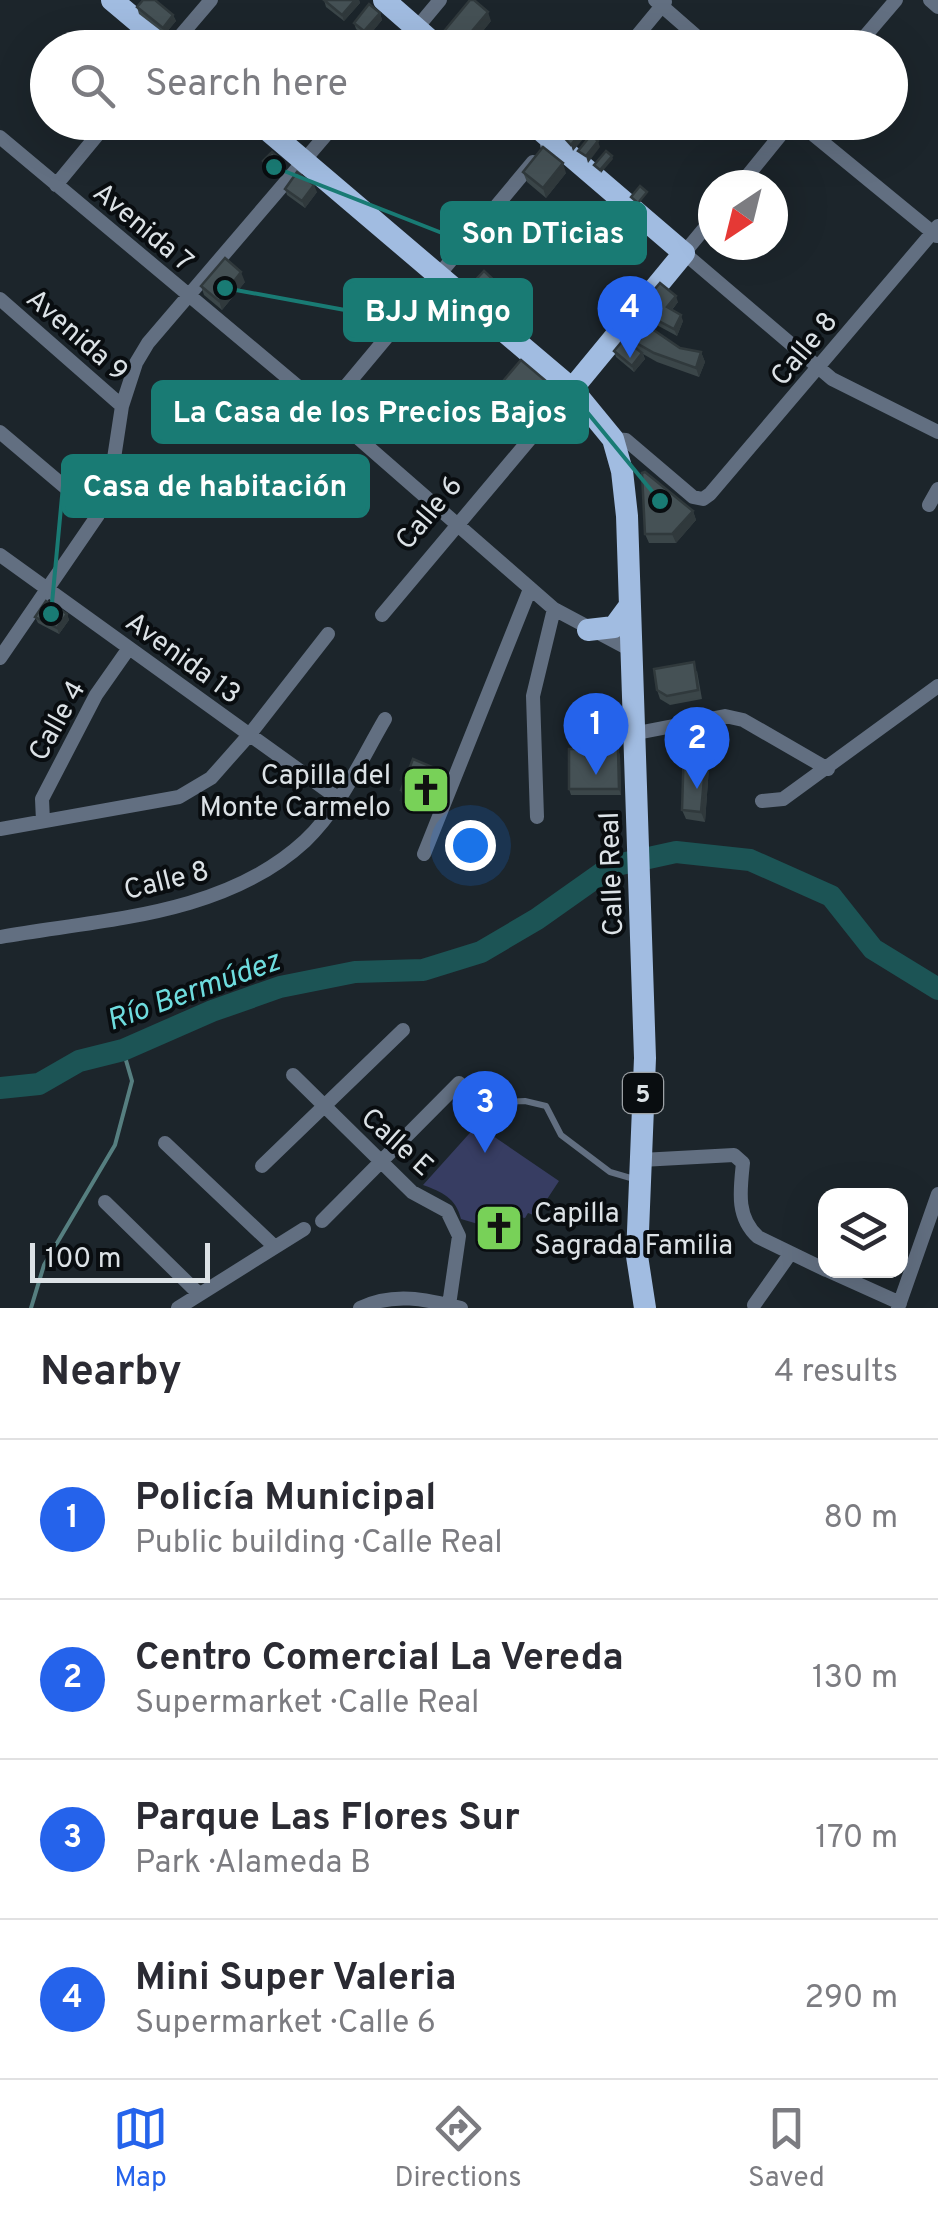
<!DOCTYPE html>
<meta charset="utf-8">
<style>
body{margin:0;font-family:Overpass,sans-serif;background:#f2f2f3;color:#2b2b33}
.controls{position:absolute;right:30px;bottom:30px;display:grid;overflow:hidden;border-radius:20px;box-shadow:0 10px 40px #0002}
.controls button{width:90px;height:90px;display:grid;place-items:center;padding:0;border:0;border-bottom:2px solid #e1e1e2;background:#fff;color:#2b2b33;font:50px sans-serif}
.compass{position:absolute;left:698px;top:170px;width:90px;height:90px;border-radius:50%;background:#fff;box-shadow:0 10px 40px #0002;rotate:215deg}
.scale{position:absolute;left:30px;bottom:25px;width:180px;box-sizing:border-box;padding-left:10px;border:5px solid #dce2e6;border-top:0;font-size:28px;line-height:35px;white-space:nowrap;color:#dce2e6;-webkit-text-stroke:8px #090d10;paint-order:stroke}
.you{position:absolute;left:470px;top:845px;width:35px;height:35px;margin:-25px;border:8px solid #fff;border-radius:50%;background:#1a73e8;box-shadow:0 0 0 15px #1a73e833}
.badge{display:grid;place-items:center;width:65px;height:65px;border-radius:50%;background:#2563eb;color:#fff;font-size:32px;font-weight:700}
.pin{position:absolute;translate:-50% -82px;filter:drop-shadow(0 2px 5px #0008)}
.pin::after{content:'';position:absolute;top:52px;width:35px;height:30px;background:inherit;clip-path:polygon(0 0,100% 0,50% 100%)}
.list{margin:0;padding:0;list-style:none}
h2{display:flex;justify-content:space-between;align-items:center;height:130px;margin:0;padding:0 40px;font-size:42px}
h2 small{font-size:32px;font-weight:400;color:#7c7c81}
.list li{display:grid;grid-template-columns:65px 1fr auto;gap:30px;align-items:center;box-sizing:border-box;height:160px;padding:0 40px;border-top:2px solid #e1e1e2}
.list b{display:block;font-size:38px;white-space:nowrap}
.list p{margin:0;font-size:32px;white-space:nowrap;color:#7c7c81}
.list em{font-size:32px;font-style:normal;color:#7c7c81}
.icon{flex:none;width:55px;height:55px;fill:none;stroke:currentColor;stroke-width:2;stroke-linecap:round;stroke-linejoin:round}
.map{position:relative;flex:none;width:938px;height:1308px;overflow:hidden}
.search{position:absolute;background:#fff;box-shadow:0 10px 40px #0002;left:30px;right:30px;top:30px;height:110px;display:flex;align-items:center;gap:25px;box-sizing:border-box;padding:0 35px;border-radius:55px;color:#7c7c81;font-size:38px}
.sheet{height:770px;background:#fff}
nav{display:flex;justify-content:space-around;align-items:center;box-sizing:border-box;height:140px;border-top:2px solid #e1e1e2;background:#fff;font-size:28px;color:#7c7c81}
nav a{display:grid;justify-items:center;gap:5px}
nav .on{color:#2563eb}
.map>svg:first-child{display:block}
.green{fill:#373d62}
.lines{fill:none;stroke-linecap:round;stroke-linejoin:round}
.stream{stroke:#567f80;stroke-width:4}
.river{stroke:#1c5455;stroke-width:22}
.service{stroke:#626f81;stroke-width:6}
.minor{stroke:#626f81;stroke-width:14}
.primary{stroke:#a1bce1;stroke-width:22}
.wall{fill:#3b4649}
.shaded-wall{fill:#30393c}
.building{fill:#455155;stroke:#30393c;stroke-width:2.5}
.labels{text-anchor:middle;stroke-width:8;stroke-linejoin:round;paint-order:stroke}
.shield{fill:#090d10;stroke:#9da2a6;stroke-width:2.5}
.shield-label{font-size:25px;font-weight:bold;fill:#dce2e6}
.street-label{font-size:28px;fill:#dce2e6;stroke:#090d10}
.poi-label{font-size:28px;fill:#dce2e6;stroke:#090d10;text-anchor:end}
.water-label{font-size:30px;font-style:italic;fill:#6edcde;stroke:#090d10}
.leader{fill:none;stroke:#197b74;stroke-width:4}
.callout-dot{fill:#197b74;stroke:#090d10;stroke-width:4}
.callout{fill:#197b74;stroke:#197b74;stroke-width:4}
.callout-label{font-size:30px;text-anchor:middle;font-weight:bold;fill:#fff}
</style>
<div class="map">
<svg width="938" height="1308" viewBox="0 0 938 1308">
<rect width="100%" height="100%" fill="#1c252b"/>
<path class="green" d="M477 1125 559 1181 536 1216 528 1213 525 1218 485 1211 478 1224 461 1219C456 1198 442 1192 423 1185Z"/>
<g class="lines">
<path class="stream" d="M31 1308 44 1265 115 1145 132 1081 123 1050"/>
<path class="river" d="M0 1088 39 1084 79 1061 123 1050 212 1011 280 987 355 972 423 970 481 952 537 919 612 866 676 852 750 860 831 896 873 949 938 989"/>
<path class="service" d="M502 1102 525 1101 546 1106 561 1135 610 1172 634 1179"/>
<path class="minor" d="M655 0 710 48
M930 0 938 7
M170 48 211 0
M400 48 440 0
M627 48 665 2
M855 48 896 0
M798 122 937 236
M0 137 326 410 554 609 631 650
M547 145 566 122
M56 185 108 122
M740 185 791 122
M713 218 684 253 832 379 938 432
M0 299 122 406
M326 410 533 162
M0 432 98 515
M613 439 626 440 693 497 703 499 710 494 938 226
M929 505 938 489
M0 555 339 799
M382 615 572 389
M0 658 98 515 111 478 122 406 136 363 148 343 337 122
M637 733 725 716 743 720 828 769
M762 801 783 799 938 686
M537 817 533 696 554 609
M43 821 42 799 96 695 129 648
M0 829 179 797 211 778 250 734 328 634
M424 854 530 589
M0 937C103 919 224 916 305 841 340 808 361 760 385 719
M293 1075 412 1192 447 1211 459 1236 449 1305
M165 1143 275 1247
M641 1160 734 1155 743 1163C740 1191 736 1217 758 1237L826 1270
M262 1166 403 1030
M105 1202 198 1293
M322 1221 459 1083
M827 1270 900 1303
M754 1305 790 1254
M178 1308 304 1229
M360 1308C393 1292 426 1299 461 1308
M898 1308 938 1194"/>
<path class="primary" d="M112 0 169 48
M384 0 439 48
M258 122 572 389 613 439 622 471 627 516 645 1058 637 1256 645 1308
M531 122 684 253 572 389
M588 630 614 627 628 608"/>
</g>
<path class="wall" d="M324 0H359L360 3 344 21 326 7Z
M137 7 173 15 176 21 165 34 139 14Z
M380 13 382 20 367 38 356 29 354 23Z
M491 21 469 48H458L449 39 445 30Z
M523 172 566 173 546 198 527 182Z
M285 189 317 192 305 208 287 195Z
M245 282 222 310 204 295 201 286Z
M498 284 501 290 486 307 471 294 468 288Z
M648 297 678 302 672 310 683 321 677 336 642 317 640 311 649 300Z
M626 337 701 352 705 362 699 377 657 362 643 354 645 359 634 372 616 357 614 351 627 341Z
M547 382 550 392 527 419 501 396 498 387Z
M693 511 696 520 676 543H649L645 534Z
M67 614 69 620 59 634 38 623 35 617Z
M697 671 702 699 670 705 660 699 657 690Z
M706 724 709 733 714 766 709 767 705 822 686 819 682 810 687 745Z
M618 749 620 756 621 795H571L569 789Z
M447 781 435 812 404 800 401 790Z
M516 1223 511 1241 483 1234 480 1227Z"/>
<path class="shaded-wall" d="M355 0H359L360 3 344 21 342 15Z
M488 12 491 21 469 48H462L461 44Z
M380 13 382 20 367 38 364 31Z
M173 15 176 21 165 34 163 28Z
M581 132 584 138 573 151 571 145Z
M598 141 600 147 588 163 586 156Z
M612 156 613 159 601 173 600 170Z
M281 160 283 167 274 176 272 170Z
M563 163 566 173 546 198 543 188Z
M314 185 317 192 305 208 302 201Z
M241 272 245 282 222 310 219 301Z
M498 284 501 290 486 307 483 301Z
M676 296 678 302 669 313 667 307Z
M681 315 683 321 677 336 674 329Z
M701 352 705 362 699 377 696 368Z
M642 353 645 359 634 372 632 366Z
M547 382 550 392 527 419 523 409Z
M693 511 696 520 676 543 672 534Z
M67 614 69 620 59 634 57 628Z
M706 724 709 733 714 766 710 757Z
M618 749 620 756 621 795 619 789Z
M706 757 709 767 705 822 701 812Z
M444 772 447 781 435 812 432 803Z
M513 1217 516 1223 511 1241 509 1234Z"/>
<path class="building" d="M143 0H155L173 15 163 28 137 7Z
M324 0H355L342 15Z
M470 0H474L488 12 461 44 445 30Z
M369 4 380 13 364 31 354 23Z
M409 35 423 48H397Z
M569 122 581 132 571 145 560 133Z
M591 135 598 141 586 156 578 151Z
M543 147 563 163 543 188 523 172Z
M606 151 612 156 600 170 594 165Z
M272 152 281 160 272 170 263 161Z
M297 172 314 185 302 201 285 189Z
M640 186 647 192 638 203 631 197Z
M225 258 241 272 219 301 201 286Z
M484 271 498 284 483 301 468 288Z
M660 283 676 296 667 307 681 315 674 329 640 311 651 298 648 297Z
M639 320 680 348 701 352 696 368 654 353 626 337Z
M624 339 642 353 632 366 614 351Z
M521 360 547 382 523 409 498 387Z
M645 472 693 511 672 534H645L642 473Z
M46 601 67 614 57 628 35 617Z
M694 662 698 690 667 696 657 690 654 669Z
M706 724 710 757H706L701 812 682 810 684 746 687 745 684 729Z
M569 749H618L619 789H569Z
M413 759 444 772 432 803 401 790Z
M485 1210 513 1217 509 1234 480 1227Z"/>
<defs>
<g id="church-square" transform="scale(2.5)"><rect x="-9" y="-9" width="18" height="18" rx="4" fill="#78d158" stroke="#090d10"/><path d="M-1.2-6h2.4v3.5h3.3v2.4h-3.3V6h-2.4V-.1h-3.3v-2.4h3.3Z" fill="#111"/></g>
</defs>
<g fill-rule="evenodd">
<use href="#church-square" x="426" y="790"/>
<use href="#church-square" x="499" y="1228"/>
</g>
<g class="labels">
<rect class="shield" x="623" y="1073" width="40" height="40" rx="8"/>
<g class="shield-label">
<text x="643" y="1102">5</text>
</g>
<g class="street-label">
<text transform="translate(144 226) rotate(40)" y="10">Avenida 7</text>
<text transform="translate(78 334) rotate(41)" y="10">Avenida 9</text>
<text transform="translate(803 348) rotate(-50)" y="10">Calle 8</text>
<text transform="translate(428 512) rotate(-50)" y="10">Calle 6</text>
<text transform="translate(184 657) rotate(36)" y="10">Avenida 13</text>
<text transform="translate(56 720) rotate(-61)" y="10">Calle 4</text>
<text transform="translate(610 874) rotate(-92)" y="10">Calle Real</text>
<text transform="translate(166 879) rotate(-14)" y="10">Calle 8</text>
<text transform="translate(398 1141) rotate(42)" y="10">Calle E</text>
</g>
<g class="poi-label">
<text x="391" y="784">Capilla del<tspan x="391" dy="32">Monte Carmelo</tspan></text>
<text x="534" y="1222" text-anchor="start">Capilla<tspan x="534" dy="32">Sagrada Familia</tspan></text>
</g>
<g class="water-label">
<text transform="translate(193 990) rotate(-20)" y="10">Río Bermúdez</text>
</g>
</g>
<path class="leader" d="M274 167L442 233M225 288L345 310M660 501L587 412M51 614L63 486"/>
<g class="callout-dot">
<circle cx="274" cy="167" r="10"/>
<circle cx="225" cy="288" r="10"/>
<circle cx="660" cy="501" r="10"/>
<circle cx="51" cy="614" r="10"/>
</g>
<g class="callout">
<rect x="442" y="203" width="203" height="60" rx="10"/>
<rect x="345" y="280" width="186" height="60" rx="10"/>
<rect x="153" y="382" width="434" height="60" rx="10"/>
<rect x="63" y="456" width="305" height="60" rx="10"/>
</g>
<g class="callout-label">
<text x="543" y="243">Son DTicias</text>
<text x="438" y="321">BJJ Mingo</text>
<text x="370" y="422">La Casa de los Precios Bajos</text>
<text x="215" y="496">Casa de habitación</text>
</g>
</svg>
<div class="controls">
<button><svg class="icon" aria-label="layers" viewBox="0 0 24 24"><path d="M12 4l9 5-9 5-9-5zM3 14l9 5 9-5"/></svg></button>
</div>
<svg class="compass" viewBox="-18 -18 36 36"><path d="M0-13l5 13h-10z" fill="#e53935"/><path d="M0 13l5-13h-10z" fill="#7c7c81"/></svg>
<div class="scale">100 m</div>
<div class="you"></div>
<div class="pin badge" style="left:596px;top:775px">1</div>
<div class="pin badge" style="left:697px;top:789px">2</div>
<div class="pin badge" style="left:485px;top:1153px">3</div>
<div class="pin badge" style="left:630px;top:358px">4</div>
<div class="search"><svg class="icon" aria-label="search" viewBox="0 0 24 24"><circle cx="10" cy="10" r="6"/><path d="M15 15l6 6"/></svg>Search here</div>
</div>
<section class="sheet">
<h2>Nearby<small>4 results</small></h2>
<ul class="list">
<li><span class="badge">1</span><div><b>Policía Municipal</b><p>Public building · Calle Real</p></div><em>80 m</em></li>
<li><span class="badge">2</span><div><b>Centro Comercial La Vereda</b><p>Supermarket · Calle Real</p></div><em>130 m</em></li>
<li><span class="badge">3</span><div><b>Parque Las Flores Sur</b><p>Park · Alameda B</p></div><em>170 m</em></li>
<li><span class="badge">4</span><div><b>Mini Super Valeria</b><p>Supermarket · Calle 6</p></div><em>290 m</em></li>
</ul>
</section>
<nav>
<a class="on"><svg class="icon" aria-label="map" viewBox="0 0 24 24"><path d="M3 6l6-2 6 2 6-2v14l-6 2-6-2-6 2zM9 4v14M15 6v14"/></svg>Map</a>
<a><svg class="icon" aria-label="directions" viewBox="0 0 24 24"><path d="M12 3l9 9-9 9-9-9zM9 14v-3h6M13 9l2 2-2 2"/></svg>Directions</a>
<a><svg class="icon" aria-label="saved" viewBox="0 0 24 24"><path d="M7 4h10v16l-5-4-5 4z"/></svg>Saved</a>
</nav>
